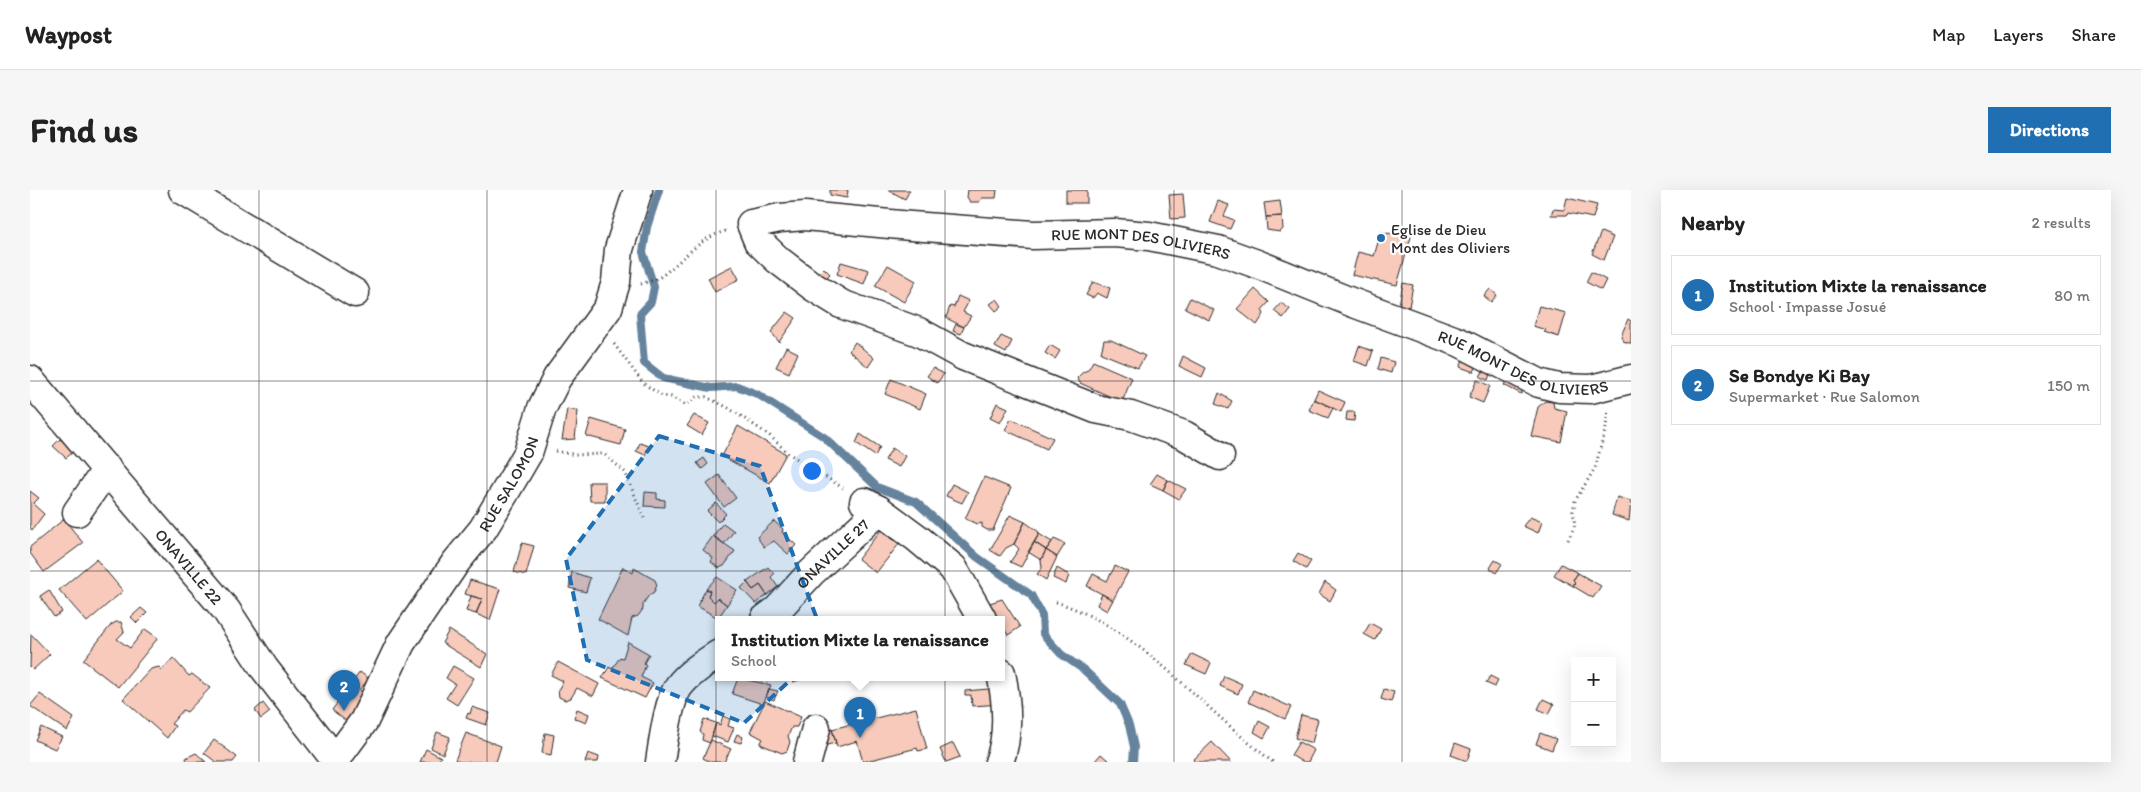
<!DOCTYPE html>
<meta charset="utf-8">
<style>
body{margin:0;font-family:Itim,sans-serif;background:#f6f6f6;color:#222}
.controls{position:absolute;right:15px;bottom:15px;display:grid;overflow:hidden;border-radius:0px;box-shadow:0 5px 20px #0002}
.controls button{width:45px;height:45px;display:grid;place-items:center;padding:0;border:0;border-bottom:1px solid #e0e0e0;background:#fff;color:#222;font:25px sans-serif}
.you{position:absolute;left:781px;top:280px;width:18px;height:18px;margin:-12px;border:4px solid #fff;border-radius:50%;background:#1a73e8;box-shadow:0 0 0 8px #1a73e833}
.badge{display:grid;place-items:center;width:32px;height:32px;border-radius:50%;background:#1f6fb2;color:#fff;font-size:16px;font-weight:700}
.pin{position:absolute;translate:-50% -41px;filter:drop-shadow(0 1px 2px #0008)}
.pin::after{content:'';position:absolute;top:26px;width:18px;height:15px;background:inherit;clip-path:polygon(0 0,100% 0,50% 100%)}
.popup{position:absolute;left:685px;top:426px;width:290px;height:65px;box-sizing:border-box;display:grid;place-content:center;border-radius:0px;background:#fff;filter:drop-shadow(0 1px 4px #0005);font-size:16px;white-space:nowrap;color:#767676}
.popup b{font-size:19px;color:#222}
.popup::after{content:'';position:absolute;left:50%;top:100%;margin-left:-10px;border:10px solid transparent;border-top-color:#fff}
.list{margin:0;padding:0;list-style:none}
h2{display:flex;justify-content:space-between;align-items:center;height:65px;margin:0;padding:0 20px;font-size:21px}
h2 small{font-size:16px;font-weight:400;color:#767676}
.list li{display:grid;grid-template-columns:32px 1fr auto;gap:15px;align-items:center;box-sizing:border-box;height:80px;margin:0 10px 10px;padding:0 10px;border:1px solid #e0e0e0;border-radius:0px}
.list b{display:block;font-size:19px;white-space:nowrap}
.list p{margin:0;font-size:16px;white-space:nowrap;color:#767676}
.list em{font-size:16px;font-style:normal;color:#767676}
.map{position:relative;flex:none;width:1601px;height:572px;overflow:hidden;border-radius:0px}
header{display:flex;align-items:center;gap:30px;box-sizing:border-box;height:70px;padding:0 25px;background:#fff;border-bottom:1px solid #e0e0e0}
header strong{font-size:24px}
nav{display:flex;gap:28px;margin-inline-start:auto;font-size:18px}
.intro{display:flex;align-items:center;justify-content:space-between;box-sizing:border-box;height:120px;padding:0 30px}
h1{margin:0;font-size:35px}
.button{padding:12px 22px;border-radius:0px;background:#1f6fb2;color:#fff;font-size:18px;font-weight:700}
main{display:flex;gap:30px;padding:0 30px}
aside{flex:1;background:#fff;border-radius:0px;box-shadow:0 5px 20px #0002}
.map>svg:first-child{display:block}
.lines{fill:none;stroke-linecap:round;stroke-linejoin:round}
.stream{stroke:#66839d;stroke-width:8}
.building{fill:#f7cabb;stroke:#2b2b2b}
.minor-casing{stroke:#2b2b2b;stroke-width:31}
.path{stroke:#2b2b2b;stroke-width:3;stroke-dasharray:1 4;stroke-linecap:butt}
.minor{stroke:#fff;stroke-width:28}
.marked{fill:#1f6fb2;fill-opacity:0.2;stroke:#1f6fb2;stroke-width:4;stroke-dasharray:10 6;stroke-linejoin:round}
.grid{fill:none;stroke:#2b2b2b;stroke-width:1;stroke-opacity:0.55}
.poi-dot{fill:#1f6fb2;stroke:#fff;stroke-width:2}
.labels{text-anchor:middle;stroke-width:4.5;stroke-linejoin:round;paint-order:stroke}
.poi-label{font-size:16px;fill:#2b2b2b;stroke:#fff;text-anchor:start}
.street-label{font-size:16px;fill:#2b2b2b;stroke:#fff}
</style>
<header>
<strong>Waypost</strong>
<nav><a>Map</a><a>Layers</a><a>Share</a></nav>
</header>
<div class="intro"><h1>Find us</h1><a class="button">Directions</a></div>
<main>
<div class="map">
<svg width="1601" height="572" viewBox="0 0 1601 572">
<rect width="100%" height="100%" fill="#fff"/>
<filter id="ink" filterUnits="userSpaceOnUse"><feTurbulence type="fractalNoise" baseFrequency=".02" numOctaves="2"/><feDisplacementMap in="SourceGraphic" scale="10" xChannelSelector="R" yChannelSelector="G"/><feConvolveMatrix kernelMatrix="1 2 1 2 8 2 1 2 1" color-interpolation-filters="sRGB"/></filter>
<g filter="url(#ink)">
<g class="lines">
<path class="stream" d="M629 0 617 37 613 62 624 97 621 112 610 124 614 173 633 188 681 198 707 196 727 204 794 247 847 297 886 312 947 367 1001 405 1012 425 1013 444 1031 464 1054 480 1090 514 1099 535 1104 557 1103 572"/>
</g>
<path class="building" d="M800 0H818L817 8 800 5Z
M858 0H880L875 9Z
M938 0H967L966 8H952L949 12H940L937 7Z
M1036 0H1057V13H1036Z
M1153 4 1155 28 1141 29 1139 5Z
M1537 8 1567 15 1563 28 1538 23 1537 25H1521L1523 19 1534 20Z
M1188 11 1199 15 1194 26 1204 30 1200 39 1180 32Z
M1250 11 1252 26 1236 27 1234 13Z
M1252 26 1253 39 1250 42 1237 40 1236 27Z
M1351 42 1381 47 1367 95 1322 85 1328 62 1344 66Z
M1571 42 1583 47 1574 70 1562 64Z
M811 72 839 80 834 94 807 84Z
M858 75 886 91 874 112 845 96Z
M702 76 709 89 685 102 678 88Z
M794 78 800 84 794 90 788 84Z
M1561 82 1576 90 1571 100 1556 92Z
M1063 92 1080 98 1077 108 1067 103 1063 108 1056 105Z
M1373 93 1383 95 1379 117 1369 115Z
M1225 99 1239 112 1232 120 1234 124 1227 135 1207 119Z
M1460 99 1467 105 1461 112 1454 106Z
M928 106 939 111 933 122 941 126 934 137 916 128 920 116 924 117Z
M1160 108 1184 120 1179 130 1155 118Z
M967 109 972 116 966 121 960 114Z
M1251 113 1260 119 1253 128 1244 121Z
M1509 116 1536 123 1529 147 1514 142 1516 140 1503 136Z
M757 122 766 128 749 152 741 142Z
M1598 129 1601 131V153H1599L1593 151 1591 146Z
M926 134 934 137 931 144 923 141Z
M971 146 982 151 976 163 965 157Z
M1074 150H1081L1115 166 1108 178 1071 163Z
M825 152 844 168 838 177 819 161Z
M1020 155 1030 161 1025 169 1015 163Z
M1329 156 1343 161 1338 176 1324 171Z
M756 157 768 163 759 183 746 177Z
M1435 165 1449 170 1444 182 1430 177Z
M1153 166 1176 178 1172 187 1149 176Z
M1351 168 1364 172 1361 183 1348 179Z
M1063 171 1102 188 1092 212 1050 193 1047 188 1053 182 1058 180Z
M903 178 914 184 907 193 897 186Z
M1453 181 1460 184 1458 190 1450 187Z
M1478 188 1495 196 1491 204 1474 195Z
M861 189 896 204 890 219 855 204Z
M1447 190 1460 196 1453 213 1439 207Z
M1288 200 1315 212 1311 222 1284 209Z
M1189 203 1202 211 1198 219 1185 214Z
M1284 209 1303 218 1298 228 1279 220Z
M1515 211 1523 212 1524 218 1537 221 1531 252 1501 246 1508 217Z
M967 213 978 218 970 233 960 228Z
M537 219 548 221 545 249 532 250Z
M1317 222H1325L1324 231 1316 230Z
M664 225 679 233 672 245 657 236Z
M561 229 595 239 591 255 556 246Z
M981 229 1023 248 1017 259 975 240Z
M708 236 756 264 740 293 692 266Z
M830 244 850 257 845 266 826 253Z
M30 249 43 262 36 268 23 256Z
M610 253 619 256 615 265 606 261Z
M862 258 875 266 869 277 855 270Z
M674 268 678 274 672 279 667 273Z
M1127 284 1138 290 1133 300 1120 294Z
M689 285 706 308 694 317 677 294Z
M954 287 981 298 963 340H957L952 337V333L948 334 935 329Z
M1138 290 1156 299 1149 309 1133 300Z
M559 292H575V311H560Z
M922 294 938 302 932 313 916 306Z
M0 301 9 308 3 314 14 324 2 340 0 338Z
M615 302 627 303V309L635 310V317L614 316Z
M1587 307 1601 311 1599 331 1582 325Z
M686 313 696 324 688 332 677 321Z
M980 325 995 332 984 354 976 358 970 366 960 360Z
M1500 327 1512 332 1508 343 1493 336Z
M34 329 53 353 14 382 0 363V357Z
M744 331 753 339 752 342 766 355 758 364 744 351 734 357 727 347Z
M995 332 1009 342V344L991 377 980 372 989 359 984 354Z
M693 333 704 341 694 354 683 346Z
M851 340 869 354 846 383 828 369Z
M1009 344 1022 352 1016 360 1004 352Z
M683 346 705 361 694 376 689 378 681 372 683 368 673 360Z
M1024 349 1035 354 1027 367 1016 360Z
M1004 352 1016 360 1011 370 998 362Z
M492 353 504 356 496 385 484 382Z
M1016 360 1027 367 1016 390 1007 384 1012 378 1011 370Z
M1268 363 1281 371 1276 379 1263 371Z
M66 369 93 401 57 432 29 400Z
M1465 370 1472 374 1466 383 1460 378Z
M1531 374 1548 383 1543 390 1545 392 1543 396 1524 385Z
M1085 376 1098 382 1083 410 1057 396 1063 384 1077 391Z
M593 377 603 383 604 378 625 390 627 395 624 402 619 405 613 414V419L608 426 602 428 598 446 568 429Z
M738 377 744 384 741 387 748 397 737 405 730 395 723 400 717 392Z
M1027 378 1039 385 1036 394 1023 388Z
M542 382 560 388 556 402 539 398Z
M1548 383 1571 396 1563 408 1543 396 1545 392 1543 390Z
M687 387 707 400 697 415 688 408 684 412 678 406 680 401 676 399Z
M440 390 470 399 460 430 446 424 452 409 435 404Z
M717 392 723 400 730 395 737 405 726 414 711 398Z
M1295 392 1306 400 1300 411 1289 404Z
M676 399 680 401 678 406 684 412 688 408 697 415 688 428 667 416Z
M19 400 32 422 24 427 10 406Z
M1072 404 1083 410 1077 421 1067 415Z
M441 406 452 409 446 424 436 421Z
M972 409 990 437 978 445 971 434V429H968L960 417V413Z
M111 418 117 423 107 433 101 427Z
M86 432H91L94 442 87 449 100 458 115 439 128 448 88 497 53 470 81 435Z
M1340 433 1351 439 1345 450 1334 444Z
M419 440 457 464 451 477 412 453Z
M1 444 20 464 3 480 0 477Z
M598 452 619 464 614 473 616 475 611 487 623 493 615 508 572 488 579 477 582 479 590 467 593 468Z
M1162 464 1181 473 1176 484 1156 475Z
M143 468 159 486 162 484 180 498 157 522 153 520 141 534 145 536 137 548 93 509 121 479 129 477 132 480Z
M528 472 569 494 563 506 547 498 541 508 535 510 529 507 528 500 533 491 521 485Z
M423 476 444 488 427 515 416 508 425 494 416 488Z
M330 482 339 489 329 500 337 505 316 531 302 520Z
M1194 486 1212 494 1208 504 1190 496Z
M1460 486 1468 490 1465 497 1456 493Z
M761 487H777L763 492Z
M708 488 741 495 733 514 702 504Z
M970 498 972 514 942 516 941 505H935V501Z
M739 499 748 501 744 510 736 507Z
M1354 499 1364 502 1361 512 1351 509Z
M1223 500 1261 517 1255 529 1218 512Z
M10 504 44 528 37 541 0 516Z
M1513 509 1524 514 1519 524 1508 519Z
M735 511 771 527 767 537H762L758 546 760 552 757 561 752 563 730 554 733 549 720 542Z
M233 513 240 522 231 529 225 520Z
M442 517 460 523 456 535 436 528 438 523 440 524Z
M886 518 897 559 888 561 887 558 833 572 827 551 807 557 802 539Z
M547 519 559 524 556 533 544 528Z
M1271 525 1288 529 1282 553 1265 548Z
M693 526 700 529 698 536 704 538 698 552 682 546 686 533 690 535Z
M674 529 686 533 680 553 672 550 673 544 670 542Z
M1229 531 1240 537 1234 548 1224 542Z
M11 537 32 547 25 559 5 550Z
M802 539 806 553 792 556 797 542Z
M407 542 420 547 413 564 401 558Z
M436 543 471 556 466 572H430L425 570Z
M515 543 524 545 521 565 512 563Z
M1510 543 1526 549 1522 560 1506 554Z
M707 544 713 547 711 553 704 551Z
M184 550 207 567 203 572H186L174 563Z
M681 550 701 559 694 572H680L673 568Z
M1182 552 1201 572H1165L1163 570Z
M1269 552 1284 560 1278 572H1272L1261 565Z
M923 553 930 567 916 572 910 559Z
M1425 553 1441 559 1437 571 1421 565Z
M396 559 411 567 408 572H390Z
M166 563 176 572H157L156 568Z
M558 563 569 567 568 572H555Z
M1071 564 1080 572H1064Z"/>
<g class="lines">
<g class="minor-casing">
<g id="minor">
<path d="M153 0 325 103"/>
<path id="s1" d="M0 190 196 420 234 478 307 572"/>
<path id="s2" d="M1190 266 1154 245 1101 226 1066 219 933 166 889 142 811 114 782 96 748 70 728 51 721 34 750 28 775 26 881 36 1003 45 1085 43 1119 46 1188 60 1227 74 1321 112 1429 152 1509 193 1529 198 1561 199 1601 189"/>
<path d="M834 312 849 320 887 348 923 378 952 429"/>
<path d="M47 322 77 279"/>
<path id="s3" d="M735 429 747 420 781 383 849 320"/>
<path id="s4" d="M306 569 334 531 371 453 426 372 453 339 474 304 498 263 512 218 527 188 578 118 586 92 589 59 608 0"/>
<path d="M630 572C633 553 638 511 649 496 659 483 675 473 689 464"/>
<path d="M777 572 786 538"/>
<path d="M969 572C980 544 977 512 971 483"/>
</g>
</g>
<path class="path" d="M611 94C617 92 625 90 630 87 653 71 668 48 696 41
M584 154 613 193 632 206 641 207 656 215 666 207H676L697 217 739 245 758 263 813 298
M526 261 545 265 574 264 595 282 614 328
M1538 350 1545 335 1543 321 1545 311 1565 278 1576 237 1578 220
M1026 412C1112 439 1172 519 1243 572"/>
<use href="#minor" class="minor"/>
</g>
</g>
<path class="marked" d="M629 246 730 276 797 456 714 533 557 470 536 369Z"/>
<path class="grid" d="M229 0V572M457 0V572M686 0V572M915 0V572M1144 0V572M1372 0V572M0 191H1601M0 381H1601"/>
<circle class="poi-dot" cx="1351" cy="48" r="5"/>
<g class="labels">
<g class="poi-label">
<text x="1361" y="45">Eglise de Dieu<tspan x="1361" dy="18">Mont des Oliviers</tspan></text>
</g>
<g class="street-label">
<text dy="6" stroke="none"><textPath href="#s2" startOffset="925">RUE MONT DES OLIVIERS</textPath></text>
<text dy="6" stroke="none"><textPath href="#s2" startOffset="1330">RUE MONT DES OLIVIERS</textPath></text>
<text dy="6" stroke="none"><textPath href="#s4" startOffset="326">RUE SALOMON</textPath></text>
<text dy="6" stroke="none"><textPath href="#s3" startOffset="94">ONAVILLE 27</textPath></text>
<text dy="6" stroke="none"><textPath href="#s1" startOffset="245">ONAVILLE 22</textPath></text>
</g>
</g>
</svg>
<div class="controls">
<button>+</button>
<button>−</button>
</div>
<div class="you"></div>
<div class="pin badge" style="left:830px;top:548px">1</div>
<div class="popup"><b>Institution Mixte la renaissance</b>School</div>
<div class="pin badge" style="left:314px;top:521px">2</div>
</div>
<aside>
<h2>Nearby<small>2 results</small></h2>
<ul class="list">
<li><span class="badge">1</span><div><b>Institution Mixte la renaissance</b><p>School · Impasse Josué</p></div><em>80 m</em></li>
<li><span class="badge">2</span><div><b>Se Bondye Ki Bay</b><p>Supermarket · Rue Salomon</p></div><em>150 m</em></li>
</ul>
</aside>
</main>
